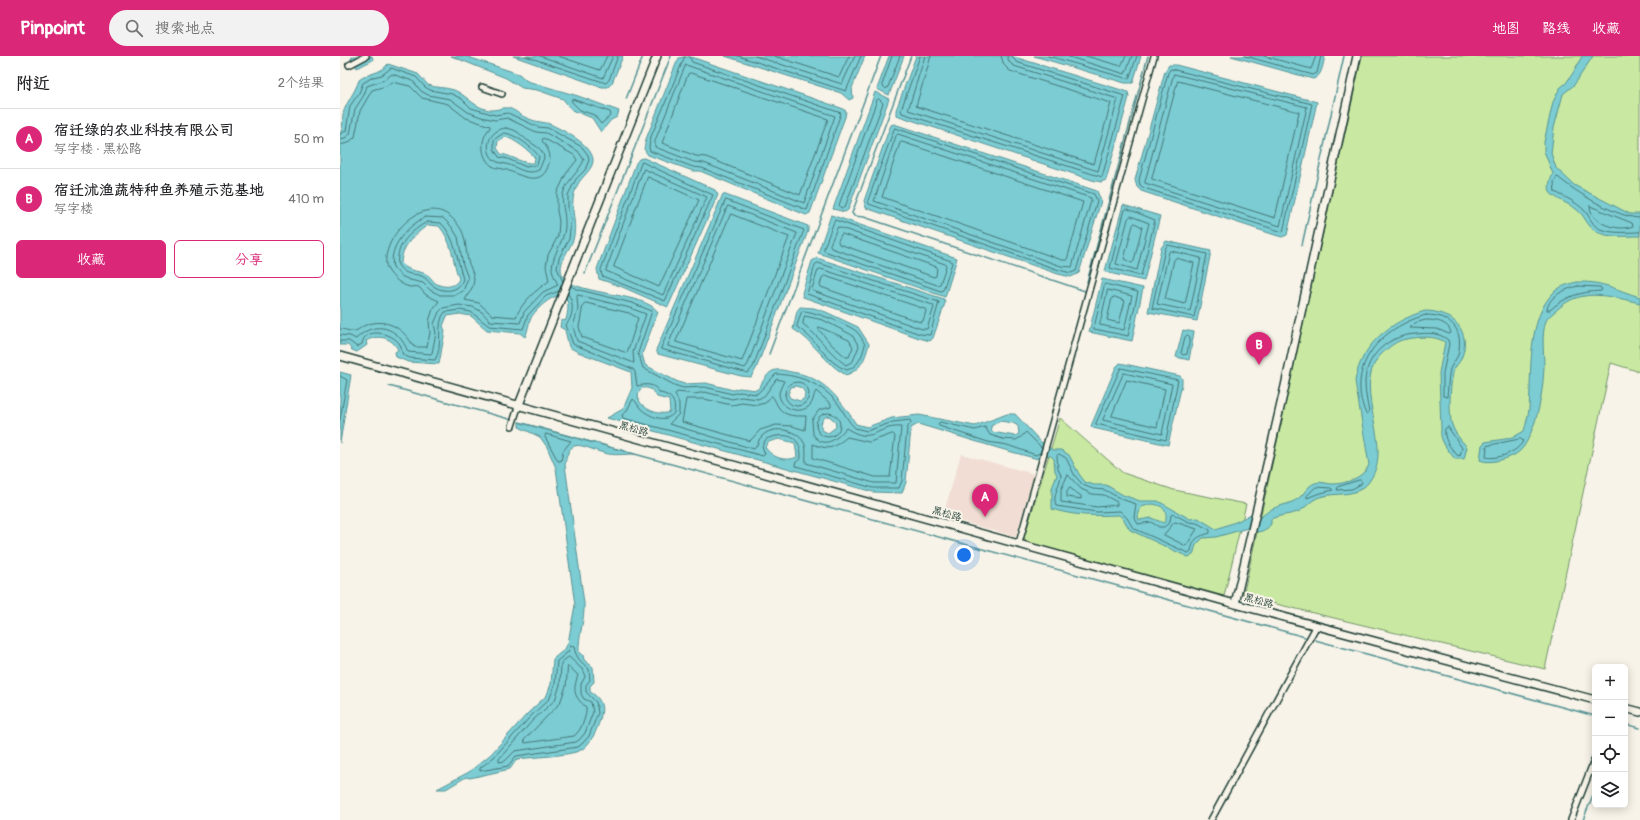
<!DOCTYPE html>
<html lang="zh">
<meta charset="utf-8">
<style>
body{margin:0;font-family:Pangolin,"LXGW WenKai TC",sans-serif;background:#f2f2f2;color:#202124}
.controls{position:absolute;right:12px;bottom:12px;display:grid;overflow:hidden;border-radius:6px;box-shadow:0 2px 10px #0003}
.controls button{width:36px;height:36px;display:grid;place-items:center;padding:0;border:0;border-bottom:1px solid #e0e0e0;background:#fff;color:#202124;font:20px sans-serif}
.you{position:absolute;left:624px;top:499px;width:14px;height:14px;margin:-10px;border:3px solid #fff;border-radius:50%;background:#1a73e8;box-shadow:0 0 0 6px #1a73e833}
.badge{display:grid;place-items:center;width:26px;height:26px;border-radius:50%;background:#db2777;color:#fff;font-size:13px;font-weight:700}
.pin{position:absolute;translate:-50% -33px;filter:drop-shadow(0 1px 2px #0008)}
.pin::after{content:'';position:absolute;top:21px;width:14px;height:12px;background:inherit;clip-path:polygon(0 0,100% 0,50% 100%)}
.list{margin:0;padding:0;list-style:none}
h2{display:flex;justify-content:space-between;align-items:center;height:52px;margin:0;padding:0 16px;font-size:17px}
h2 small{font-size:13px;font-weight:400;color:#757577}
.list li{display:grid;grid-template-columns:26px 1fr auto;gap:12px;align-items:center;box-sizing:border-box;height:60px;padding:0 16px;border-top:1px solid #e0e0e0}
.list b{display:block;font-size:15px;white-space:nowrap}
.list p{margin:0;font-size:13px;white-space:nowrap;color:#757577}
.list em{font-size:13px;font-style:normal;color:#757577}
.actions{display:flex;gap:8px;padding:12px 16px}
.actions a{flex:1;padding:9px 0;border:1px solid #db2777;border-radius:6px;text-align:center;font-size:14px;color:#db2777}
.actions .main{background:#db2777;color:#fff}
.icon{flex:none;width:22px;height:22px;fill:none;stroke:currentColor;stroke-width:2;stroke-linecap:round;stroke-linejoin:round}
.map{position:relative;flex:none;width:1300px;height:764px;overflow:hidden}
header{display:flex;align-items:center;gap:24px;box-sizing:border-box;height:56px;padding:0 20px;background:#db2777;color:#fff}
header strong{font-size:19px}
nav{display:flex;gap:22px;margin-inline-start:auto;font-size:14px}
.search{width:280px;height:36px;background:#f2f2f2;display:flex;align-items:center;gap:10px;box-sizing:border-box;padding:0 14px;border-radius:22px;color:#757577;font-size:15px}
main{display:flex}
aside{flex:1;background:#fff}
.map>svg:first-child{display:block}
.built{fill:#f1ddd3}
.green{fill:#c9e9a2;stroke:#74936b}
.water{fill:#7bccd4;stroke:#569394;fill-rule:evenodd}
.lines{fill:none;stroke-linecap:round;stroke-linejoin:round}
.shore{stroke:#447674;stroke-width:1}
.stream{stroke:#569394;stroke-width:1.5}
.street-casing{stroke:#1f3d34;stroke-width:8}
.secondary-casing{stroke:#1f3d34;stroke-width:10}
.street{stroke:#f7f3e8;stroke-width:5}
.secondary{stroke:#f7f3e8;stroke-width:7}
.labels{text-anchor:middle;stroke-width:4;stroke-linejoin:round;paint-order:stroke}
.street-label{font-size:10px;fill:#1f3d34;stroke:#f7f3e8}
</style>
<header>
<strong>Pinpoint</strong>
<div class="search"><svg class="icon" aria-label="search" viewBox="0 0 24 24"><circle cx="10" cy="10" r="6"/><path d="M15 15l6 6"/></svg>搜索地点</div>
<nav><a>地图</a><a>路线</a><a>收藏</a></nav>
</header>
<main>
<aside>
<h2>附近<small>2个结果</small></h2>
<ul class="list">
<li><span class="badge">A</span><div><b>宿迁绿的农业科技有限公司</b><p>写字楼 · 黑松路</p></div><em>50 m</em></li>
<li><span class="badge">B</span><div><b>宿迁沭渔蔬特种鱼养殖示范基地</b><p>写字楼</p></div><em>410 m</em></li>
</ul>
<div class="actions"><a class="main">收藏</a><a>分享</a></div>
</aside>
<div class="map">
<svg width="1300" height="764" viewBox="0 0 1300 764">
<rect width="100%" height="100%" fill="#f7f3e8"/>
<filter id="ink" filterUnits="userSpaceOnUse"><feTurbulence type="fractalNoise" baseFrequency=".025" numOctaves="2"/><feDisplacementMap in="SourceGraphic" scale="8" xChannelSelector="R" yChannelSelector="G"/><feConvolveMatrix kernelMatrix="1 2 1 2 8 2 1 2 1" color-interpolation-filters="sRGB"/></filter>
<g filter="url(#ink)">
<path class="built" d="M621 398 694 418 676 481 603 460Z"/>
<path class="green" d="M1022 0H1300V316L1271 307 1205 613 903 540Z
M720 362 783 417 834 434 906 448 884 540 686 486 684 482Z"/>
<path class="water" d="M14 0H32L33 4 17 12 11 2Z
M111 0H125L179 18 187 25 238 40 279 55 277 61 271 64 261 76 252 62 232 54 223 43 197 34 182 32 166 22Z
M173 0H283L272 27 268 31H262Z
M385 0H525L512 32 513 42 509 44 501 37Z
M549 0H564L549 39 537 33Z
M576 0H671L788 36 789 41 766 124 761 126 752 124 556 59V54Z
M694 0H801L793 27H785Z
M891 0H985C983 8 982 21 973 23Z
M1242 0H1253L1234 29 1223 38 1214 72 1211 97 1216 112 1234 129 1290 158H1300V180C1286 180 1269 182 1257 176 1247 171 1245 159 1236 153 1231 149 1212 141 1210 136 1208 130 1210 124 1213 118L1204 95V86L1213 46 1220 32 1226 27 1233 17Z
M343 1H351L501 52 506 55 505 61 470 157 466 159 360 115H353L308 99 304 93 306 83 336 8 339 2Z
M48 8 78 18 88 29C96 32 105 31 114 34 126 39 132 49 145 53 156 56 160 51 168 52 174 53 181 60 187 62 195 66 204 66 210 68 223 74 251 88 253 103 254 113 242 120 238 128 226 152 239 162 233 184 229 196 214 210 225 223 240 239 306 237 318 256L302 298 305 309 336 325 344 328 366 327 393 334 399 332 417 334C422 328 427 315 436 314 440 313 447 315 451 316 483 320 500 343 516 368L527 371 552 362 579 359 635 370 667 358H675L701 386 713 394H721L729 399 739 418 745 426 754 429H766L783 439 800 445H818L850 463 858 462 876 473 898 465 911 458 908 472 876 481 863 482 856 489 853 499 848 501 790 474 784 464 779 459C756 460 733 460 712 453V432L717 419 715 415 714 403 711 400 702 399 698 403C658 393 619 380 578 368L571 372 566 426 562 437 533 436 267 362 283 353 292 332 291 316 238 296 229 291 225 274 220 271 221 265 226 264C236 224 206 241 192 260 189 265 188 275 185 281L180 277 147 274 131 260 120 258 107 260 103 270 105 275 99 308 68 306 56 301 55 296 58 294C52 281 38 278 26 285L27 289 17 296 12 294 8 289H0V77C4 72 2 65 3 58 6 46 15 37 19 24 29 16 39 19 48 8ZM165 81C173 82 191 96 195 102L194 107C182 108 173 100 161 98L157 92 158 85ZM88 169 99 170C113 186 112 204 119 223 115 232 103 232 95 227 92 224 90 220 86 218 76 214 69 216 61 207 62 189 74 179 88 169ZM456 330 462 332 465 337 464 343 460 345 450 342 448 338 451 331ZM302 332C310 331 313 334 317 341L329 344 330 356C316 362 288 346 302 332ZM489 360 495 365 496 371 488 377 482 374C480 368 481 366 485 361ZM660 365 673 367 678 370 679 378 675 380 652 376 651 370ZM439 383 455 387 457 401C446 406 432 402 425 391L428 386ZM812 448C822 449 827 453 826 464L824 467 811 462 799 464 798 460 801 451Z
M829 9H836L977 46 947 179 942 181 935 179 801 135 797 131 795 124 825 15Z
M535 36 549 43 508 154 505 156 493 153Z
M554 68 757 135 761 145 739 217 731 221 718 218 526 152 524 145 548 76 551 69Z
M304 102 375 134 378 139 328 251 280 230 259 223 257 213 296 107 299 103Z
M383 138 468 170V175L416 313 411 321 401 320 318 298 316 294Z
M783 149 820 160 804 225 769 217 765 215Z
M491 159 617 202 605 241 478 197Z
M826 185 871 195 857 265 808 256 821 192Z
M477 202 604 243 605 247 593 282 590 285 579 282 463 241 462 237 472 205Z
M762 223 803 232 792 285 749 276Z
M1237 226C1264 225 1276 234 1300 241V247C1273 241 1242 231 1219 252 1215 256 1208 260 1206 265 1201 279 1204 297 1204 311 1203 332 1200 354 1192 374 1187 386 1183 396 1170 401 1162 404 1148 408 1140 404L1142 389 1145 386 1172 382 1184 375C1186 368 1188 360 1189 353 1192 317 1186 262 1215 235 1221 230 1229 228 1237 226Z
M460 251 474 252 486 256 518 271 529 288C525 303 521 314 506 319 484 307 474 285 453 273L457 255Z
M1085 255C1112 255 1133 275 1121 303 1119 307 1116 310 1114 313 1110 328 1109 350 1111 365 1113 376 1121 384 1127 391L1124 403H1115C1108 394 1099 385 1101 373L1099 317 1105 286C1094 279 1079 281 1067 283 1058 284 1052 289 1046 294 1006 326 1054 383 1032 421 1019 445 997 434 977 442 970 445 965 453 958 456 949 459 939 459 931 463V468C926 475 921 476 913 476L916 462C923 461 926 456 932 453 942 448 949 449 959 442 965 437 967 430 975 427 981 425 987 428 993 428 1006 428 1024 421 1029 409L1015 325C1021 288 1051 265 1085 255Z
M843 274 854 276 849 304 836 301Z
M780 307 840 320 842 322V328L828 389 753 372 751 370 776 311Z
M0 316 11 319 0 387Z
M179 366 295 398C285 398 274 400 264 397 244 392 229 378 225 409L244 547C245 564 238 580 239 597L243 599 244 604 253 611 254 626 250 630V636C258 640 264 648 261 659 259 670 251 690 239 695 225 700 194 701 177 703L170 713 130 722 126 721 106 733H97L129 716 151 698 187 658 207 639 211 628 213 603 225 593 228 587 235 549 216 412 207 391 200 381 179 371Z"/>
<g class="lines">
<path class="shore" d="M185 0 266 27 269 24 278 0
M200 0 263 22 273 0
M218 0 260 14 267 0
M345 0 310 83 309 92 310 95 353 111 362 112 467 154 501 57 352 6 349 0
M398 0 506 35 521 0
M415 0 502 28 515 0
M434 0 499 21 509 0
M552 0 542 29 546 33 548 31 560 0
M580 0 561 54 562 57 762 121 785 40 676 6 672 0
M585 0 568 54 758 115 778 43 674 10 669 6 667 0
M591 0 576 50 754 108 771 47 670 15 664 9 661 0
M708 0 789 23 797 0
M726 0 785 18 792 0
M746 0 781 10 786 0
M905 0 973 19 977 17 981 0
M924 0 971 13 976 0
M346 9 495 60 464 147 364 107 354 106 315 91V85Z
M831 13 972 48 943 176 804 132 800 129 799 124 828 17Z
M351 17 488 63 460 139 366 101 356 100 322 87 348 18Z
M834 18 967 51 940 170 805 127Z
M838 25 959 56 935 162 812 123Z
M232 43 270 56 271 59 261 68 254 59 240 54 232 46Z
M539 43 543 47 505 151 501 152 499 149 537 44Z
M166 72C180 74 180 80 190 86 197 91 203 93 204 102L199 114C186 120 178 111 166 108 162 107 158 107 154 104 142 92 150 73 166 72Z
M555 72 754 138 757 145 736 215 731 217 719 214 529 148 528 145Z
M164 77C174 77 195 93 199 101L197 109 186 111 168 103 159 101 154 93V84Z
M0 78 6 75 10 50 19 37 23 27 33 21 42 19 51 12 76 21 85 31 90 34 112 38 122 43 131 52 155 59 168 57 198 71 208 72 242 91 248 99 249 104 245 114 236 123 228 139V155L231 164 229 183 219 202 217 212 223 226
M558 78 751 142V145L732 211 721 210 534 145 556 80Z
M0 83 5 82 10 78 15 53 24 39 27 30 44 24 52 18 73 25 81 35 88 39 110 43 128 56 141 61 155 64 167 62 196 76 206 77 238 95 244 104C239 116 227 124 223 138 221 147 225 156 225 165 227 183 213 195 212 212 212 218 216 224 218 229L203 236 184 256 180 267 150 265 142 256 133 251 119 249 103 252 99 256 94 268 96 277 92 297 91 298 68 296C59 271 35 263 16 283L10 280 0 279
M562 86 743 146 727 204H722L542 141 560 87Z
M0 89 8 87 15 81 20 55 32 34 46 30 52 26 70 30 82 42 108 48 126 62 150 70V72C140 82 140 101 152 110 157 113 162 112 167 114 182 120 203 132 209 107 212 98 207 91 202 85L203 82 234 99 237 104 226 118 217 137V155L219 165 218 180 208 199 206 210 209 225C196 234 182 246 176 261L152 259 139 247 125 244 133 230 134 223C133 216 130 211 128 205 126 196 126 184 122 175 91 120 34 188 48 214 53 222 61 229 70 231 73 231 76 230 79 231 81 233 83 236 85 238 89 241 95 243 99 245L93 253 89 265 90 277 87 291H74C64 273 47 261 26 269 22 270 19 274 15 275 12 276 4 273 0 273
M302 106 373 139 325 245 262 220 261 214Z
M304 113 367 141 323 239 266 215Z
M308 121 359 144 319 231 274 211Z
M386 144 464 174 413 311 408 317 321 293Z
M388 150 457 177 408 308 405 312 328 290Z
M1250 150 1292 167 1293 170C1279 176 1250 168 1250 150Z
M788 153 815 164 801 220 770 212 783 161 785 154Z
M391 158 449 181 402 305 336 286Z
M791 160 809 167 797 214 776 208 788 163Z
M85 161 103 162 111 170 118 181 123 209 128 222 123 235 115 239H100L90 234 83 227 70 224 61 220 53 211C48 190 68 170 85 161Z
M1300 162C1278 162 1235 136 1218 121L1216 122 1214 126 1215 136C1225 141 1236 146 1244 154 1250 160 1252 170 1260 173 1273 178 1287 176 1300 176
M495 164 611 205 612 207 603 234 601 235 484 195V192Z
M87 166 101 167C116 182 117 204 123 223 119 237 102 237 92 229 89 227 88 224 85 222 75 215 68 223 58 209 55 189 71 175 87 166Z
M795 167 802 171 794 205 792 207 784 203 793 169Z
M498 171 605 208 606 210 600 228 597 229 491 192 490 189Z
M502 178 597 211 596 220 594 221 499 188 498 185Z
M828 189 867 198 854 261 812 252 825 193Z
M831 195 861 202 850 255 817 248 829 196Z
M836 202 854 207 845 248 825 243 834 204Z
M478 207 599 246 590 279 580 278 467 238 475 209Z
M481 213 593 249 594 251 587 273H582L473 235 472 233 478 214Z
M485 220 585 253 586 255 583 265 580 266 481 231 480 229 482 222Z
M765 228 798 236 788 280 754 273Z
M1238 230 1259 231 1262 233 1261 235C1240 236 1226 240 1210 254H1207C1209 239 1226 233 1238 230Z
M768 234 792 240 784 274 760 269Z
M228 238C235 247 233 261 226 269L233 288 293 313 295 316 297 330C307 328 314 327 320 337 332 339 336 346 334 357 325 368 309 360 301 353 298 350 296 345 293 343L286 356 282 359 283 362 423 400 425 398 422 390 426 383C444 376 462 378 461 402L455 407 456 410 533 432H559L562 425 567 372 571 367 570 364 553 366 527 375 515 372C508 366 504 356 499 349 484 329 460 319 436 318L417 338 400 336 392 338 365 331 343 332 334 329 303 312 298 297 312 255 292 247 236 233 231 230
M238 239 290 252 306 258 293 296 294 307 237 285 233 270 238 254 237 241Z
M775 241 785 245 779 267 767 264 772 242Z
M246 247 289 257 298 262 287 297 242 281 239 271 243 249Z
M462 255C472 254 509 269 516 275 520 279 523 284 525 289 522 300 519 310 507 314 486 307 476 282 457 271Z
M1086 259C1112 259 1124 274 1118 299 1116 304 1112 308 1110 313 1108 322 1108 332 1107 341L1103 340V317L1109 288 1108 284C1099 276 1087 277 1076 278 1050 279 1026 298 1025 326 1025 336 1027 346 1029 356L1026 358C1005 310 1041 271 1086 259Z
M465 260 483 264 512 279 519 290 513 305 506 309C489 297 479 280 463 268Z
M1086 264C1096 264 1109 266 1111 277L1109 278 1097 273 1070 272 1075 267Z
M479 271 509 284 513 291 509 301H506L492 289 479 274Z
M848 279 850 281 847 298 843 299 841 297 845 281Z
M0 285H9L17 291 22 288C24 271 51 276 59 287 62 291 61 295 63 299L70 302 95 304C104 290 95 267 105 256L120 254 131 256 149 270 183 273 188 259 206 240 219 235
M781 312 838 324 826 384 756 368Z
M784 317 832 328 822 378 763 364Z
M0 320 7 324 0 364
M437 323 444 325C442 329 440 333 439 337 439 351 457 359 468 351 474 347 473 339 476 335L491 348V351L479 354 472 364 473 378C484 395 498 382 506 372 534 390 536 369 561 371L556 427H534L466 407C465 402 467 395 465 389 460 374 434 368 422 380 418 383 418 390 414 393L329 368 339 358V347L335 338 337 336 355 338 365 336 392 343 401 341 418 343 424 340Z
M787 324 825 333 817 371 772 360Z
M445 338a12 12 0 1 1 24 0a12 12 0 1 1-24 0Z
M432 340C435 343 436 348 439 352 446 361 456 360 466 360L465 374 452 370 436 369 420 374 410 385 342 366 346 343H364L392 349 402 347 417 349 425 347Z
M476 369a12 12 0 1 1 24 0a12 12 0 1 1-24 0Z
M1108 371 1122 392 1120 400 1117 399C1110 391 1103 383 1105 373Z
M206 378 231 385 223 395 221 405H218L205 381Z
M553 378 555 380 550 421H535L473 402V388C491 395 493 392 507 381L529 386Z
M1181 383 1183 385C1178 396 1157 404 1146 401L1147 390Z
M701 396 696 399 667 389 648 386 599 370 598 368 600 366 635 374 645 371 650 379 663 383 676 384 681 381 686 376 702 392
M719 398 726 402 735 420 743 429 753 433 765 434 781 443 796 448 794 461 798 468 811 466 819 471H824L830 466 831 459 833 458 849 466 857 467 870 474V477C858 481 854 481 851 495L848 497 793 472 787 462 780 455 757 456 716 450C712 439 720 430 721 419L718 413 717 400Z
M728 419 741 433 752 438 764 439 777 446V449L757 451 721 446V434Z
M1020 424 1022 426 1021 428 1012 433 997 434 998 431Z
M976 431 991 432 993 434 977 438 967 442V440Z
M730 432 741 440V443L727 441V436Z
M835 466 857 473 846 490 824 479Z
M231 590 234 591C236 602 241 606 249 613L250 624 246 629V636L256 646 258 657 249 680 243 687 238 691 176 700 168 710 140 715V712L154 701 190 661 210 642 215 628 217 605 228 596Z
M229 601 244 615 245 621 241 628V638L244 643 251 646 253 656 245 677 240 683 236 686 175 695 165 705 159 706V703L193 664 215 644 220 629 221 607Z
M228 610 238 619C233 634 233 640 246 651 247 660 241 675 234 680L185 687 184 684 220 647 226 630Z"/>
<path class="stream" d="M571 0 512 157 514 160 524 161 745 235
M286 43 303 0
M962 189 1004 0
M245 217 331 0
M747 226 808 0
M429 298 541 0
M49 330 169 363
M179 366 254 387
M260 388 270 391
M273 392 285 395
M291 397 965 581
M975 584 1255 660
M1285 668 1300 672
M1243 764 1255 734"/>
<g class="street-casing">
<path id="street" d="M9 9 26 0
M142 31 162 38
M172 370 178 351
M679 487 814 0
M871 764 977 569
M1231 764 1255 702"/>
</g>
<g class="secondary-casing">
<path id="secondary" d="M0 300 895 548 1255 644
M178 351 317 0
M895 548 945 330 1017 0
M1285 652 1300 656"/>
</g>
<use href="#street" class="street"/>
<use href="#secondary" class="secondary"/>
</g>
</g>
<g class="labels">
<g class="street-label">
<text transform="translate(294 372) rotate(15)" y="4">黑松路</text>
<text transform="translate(607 457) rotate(16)" y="4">黑松路</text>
<text transform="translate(919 544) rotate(15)" y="4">黑松路</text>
</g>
</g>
</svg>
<div class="controls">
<button>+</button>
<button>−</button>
<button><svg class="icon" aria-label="locate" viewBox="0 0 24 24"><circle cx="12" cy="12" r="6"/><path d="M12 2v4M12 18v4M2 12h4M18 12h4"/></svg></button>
<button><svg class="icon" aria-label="layers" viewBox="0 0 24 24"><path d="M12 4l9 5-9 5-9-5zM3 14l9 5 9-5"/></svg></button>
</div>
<div class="you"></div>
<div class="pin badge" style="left:645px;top:461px">A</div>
<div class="pin badge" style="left:919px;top:309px">B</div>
</div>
</main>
